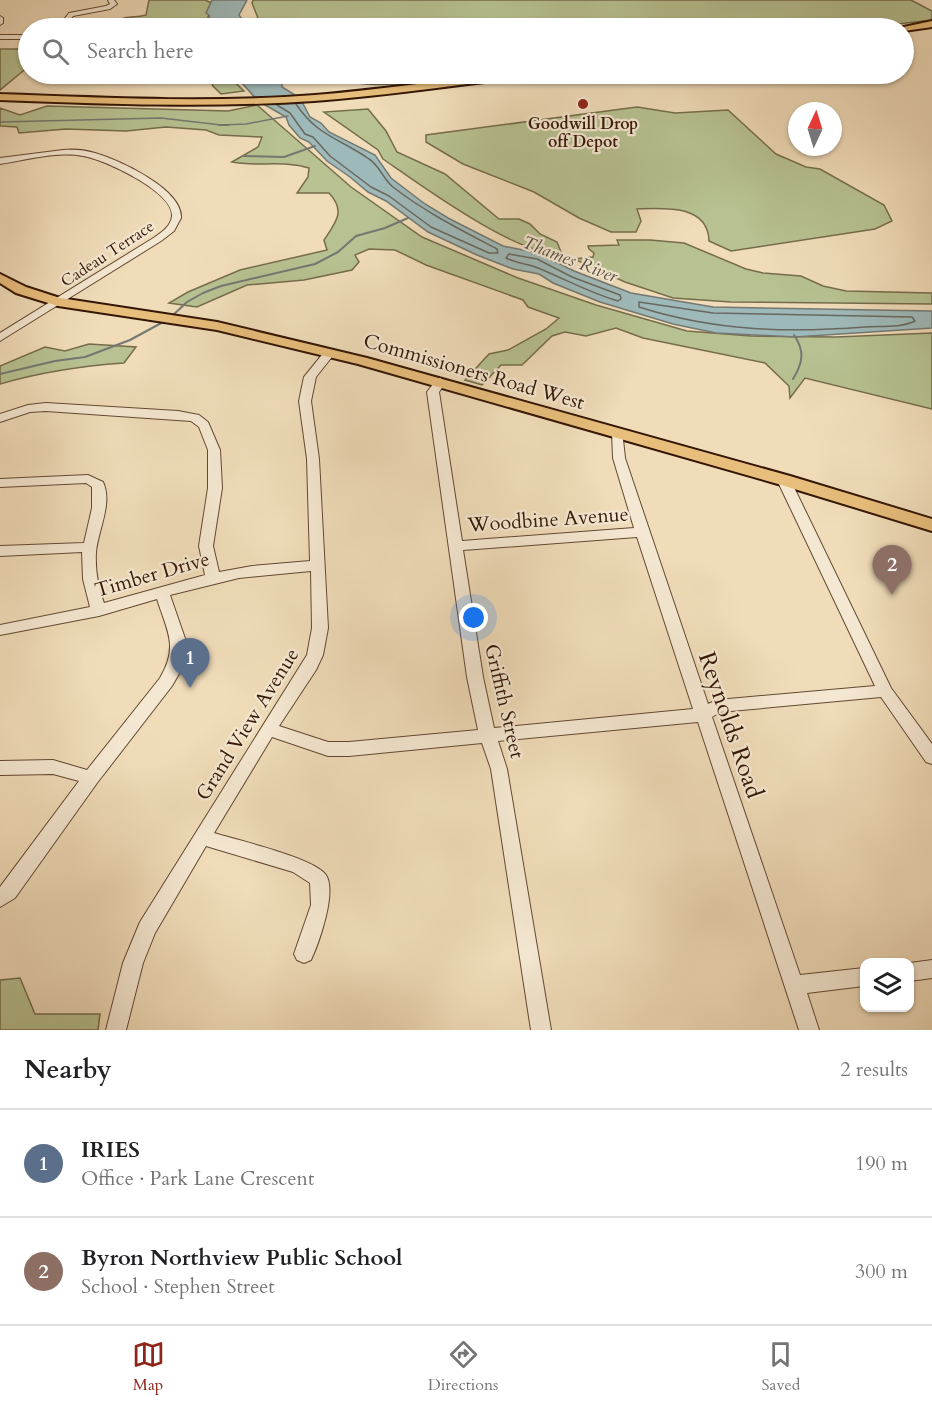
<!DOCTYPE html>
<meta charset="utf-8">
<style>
body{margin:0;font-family:Cardo,serif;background:#f6f6f6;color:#202124}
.controls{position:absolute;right:18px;bottom:18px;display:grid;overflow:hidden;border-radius:12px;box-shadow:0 2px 4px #0004}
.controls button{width:54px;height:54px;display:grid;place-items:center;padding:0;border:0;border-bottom:2px solid #e0e0e0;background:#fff;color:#202124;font:30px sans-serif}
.compass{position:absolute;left:788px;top:102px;width:54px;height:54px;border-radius:50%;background:#fff;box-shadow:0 2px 4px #0004;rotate:4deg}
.you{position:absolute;left:474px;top:618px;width:21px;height:21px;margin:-15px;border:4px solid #fff;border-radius:50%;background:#1a73e8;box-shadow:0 0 0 9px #1a73e833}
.badge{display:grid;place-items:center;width:39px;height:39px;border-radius:50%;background:#8f2418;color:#fff;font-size:20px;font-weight:700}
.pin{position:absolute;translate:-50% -50px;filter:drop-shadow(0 2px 3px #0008)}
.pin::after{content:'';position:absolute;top:32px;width:21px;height:18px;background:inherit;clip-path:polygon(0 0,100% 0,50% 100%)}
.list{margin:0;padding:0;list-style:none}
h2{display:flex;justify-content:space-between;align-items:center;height:78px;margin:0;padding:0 24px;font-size:26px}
h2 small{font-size:20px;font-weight:400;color:#757577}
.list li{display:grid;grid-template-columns:39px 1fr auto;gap:18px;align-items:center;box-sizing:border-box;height:108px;padding:0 24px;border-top:2px solid #e0e0e0}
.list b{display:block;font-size:22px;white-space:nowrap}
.list p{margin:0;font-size:20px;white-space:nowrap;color:#757577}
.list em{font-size:20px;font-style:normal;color:#757577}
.icon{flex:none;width:33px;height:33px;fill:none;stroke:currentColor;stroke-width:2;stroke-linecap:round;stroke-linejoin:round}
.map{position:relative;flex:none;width:932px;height:1030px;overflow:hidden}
.search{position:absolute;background:#fff;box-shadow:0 2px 4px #0004;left:18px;right:18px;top:18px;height:66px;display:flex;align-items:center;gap:15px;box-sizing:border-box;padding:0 21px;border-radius:33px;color:#757577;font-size:22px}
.sheet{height:294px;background:#fff}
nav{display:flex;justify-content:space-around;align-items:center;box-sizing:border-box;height:84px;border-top:2px solid #e0e0e0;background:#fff;font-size:16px;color:#757577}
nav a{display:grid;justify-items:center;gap:3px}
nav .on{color:#8f2418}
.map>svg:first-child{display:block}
.green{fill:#b7c191;stroke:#766c4b;stroke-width:1.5}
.water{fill:#9eb9b9;stroke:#747871;stroke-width:1.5}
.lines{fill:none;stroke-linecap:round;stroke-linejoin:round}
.shore{stroke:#69685f;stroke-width:1.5}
.stream-far1{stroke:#747871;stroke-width:1.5}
.stream{stroke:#747871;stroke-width:2}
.minor-casing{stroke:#634832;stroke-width:2}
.major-casing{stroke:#341605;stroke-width:4}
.minor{fill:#f5e8d2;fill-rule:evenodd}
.major{fill:#e8be7c;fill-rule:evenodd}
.poi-dot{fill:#8f2418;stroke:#f5e8d2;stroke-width:2}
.labels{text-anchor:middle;stroke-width:4.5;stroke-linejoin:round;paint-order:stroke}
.far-poi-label{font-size:16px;font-weight:bold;fill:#341605;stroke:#f5e8d2}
.far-street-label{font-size:16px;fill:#341605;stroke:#f5e8d2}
.far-water-label{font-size:18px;font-style:italic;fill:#594f44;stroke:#f5e8d2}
.street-label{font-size:20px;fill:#341605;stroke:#f5e8d2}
.near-street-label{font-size:24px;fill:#341605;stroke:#f5e8d2}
</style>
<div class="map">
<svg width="932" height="1030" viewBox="0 0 932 1030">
<rect width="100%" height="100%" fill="#f0dcb9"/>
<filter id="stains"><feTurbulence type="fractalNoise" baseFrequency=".00333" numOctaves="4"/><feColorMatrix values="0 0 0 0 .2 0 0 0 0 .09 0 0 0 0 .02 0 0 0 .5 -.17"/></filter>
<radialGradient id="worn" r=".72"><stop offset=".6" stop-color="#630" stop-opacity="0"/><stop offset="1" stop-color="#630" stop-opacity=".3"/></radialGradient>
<path class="green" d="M149 0H205L212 3 208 17V28H116L119 20C127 15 137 18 146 15Z
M253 0H911L932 11V20L864 28H262L252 3Z
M0 49H28V67L0 90Z
M187 74H226L244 91 221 94 213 86 209 77H191Z
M328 74H480C435 79 369 95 328 74Z
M257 105 351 187 422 237 518 278 596 305 687 331 751 336 836 337 932 333V409L805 378 790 398 789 386 765 363 643 338 616 328 586 336 565 332 552 336 522 365H501L482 385 465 380 489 354 508 350 546 329 559 318 528 307 523 300 426 265 395 250 369 249 355 255 359 262 352 270 304 280 247 285 197 307 169 303 188 292 240 270 327 250 324 240C336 222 346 211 329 193H297L308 177 309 168C283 160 258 167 232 162L258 147 262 137 219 135 206 130 166 127 126 131 66 129 19 133 17 127 0 126V108L20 115 47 106 228 111Z
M637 107 675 113 728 110 776 154 806 167 820 169 884 205 892 221 875 229 731 251 709 241C708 204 663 208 637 209L641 221 636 232H611L579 218 534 192 463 164 426 142V135Z
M368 109 386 131 397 152 445 174 499 219H519L530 224 540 234 557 242 561 252C525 262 415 181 383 159L378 150 324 112Z
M617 240H650L684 243 746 269 763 273 801 276 823 286 846 291 932 293V304L731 302 673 298 625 282 574 259 593 257 594 253 589 249 588 246 619 245Z
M89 344 136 347 124 363C81 366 41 372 0 384V366L45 347 65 351Z
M20 978 35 1014H100L98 1030H0V980Z"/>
<path class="water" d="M212 0H247L239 15 248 28H211L209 15 206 13Z
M234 74H272L282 83V87L300 98 310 117 321 123 329 132 375 155 391 178 425 204 448 218 503 246 538 253 574 271 631 293 713 307 932 311V328L795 337 716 333 673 324 600 302 553 283 539 274 513 269 477 255 428 232 386 201 368 192 350 177 327 161 309 142 300 138 289 125 286 117 258 101Z"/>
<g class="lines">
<path class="shore" d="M277 105 290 113 305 134 313 137 330 156 371 187 389 196 431 227 489 253H498L497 249C461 230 425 212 393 187 383 179 380 166 369 159 341 139 317 136 296 104
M509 254 537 259 572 277 620 295 621 299 618 301C590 293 565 279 538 268 527 264 516 263 506 258Z
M639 302 713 313 912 317 915 321C902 328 880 326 865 327 788 333 714 331 639 307Z"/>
<path class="stream-far1" d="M383 88 488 74
M0 122 161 118 221 125 246 124 288 116"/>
<path class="stream" d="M219 125H228
M244 156 284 157 315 146
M171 317 187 302 203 293 221 286 315 264 338 252 356 236 385 228 408 218
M0 374 55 361 85 357 130 340 165 321
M793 379C803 363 805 351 794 335"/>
<g class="minor-casing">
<path id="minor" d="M108 0H114L117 4 110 9 73 16 64 28H57L69 13 106 6 110 4Z
M0 16 3 18V23L0 25Z
M0 35H28V39H0Z
M63 150C74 149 85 150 95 153 119 160 183 189 181 218L174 231 161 241 0 341V333L155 237C162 232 171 226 172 216 174 192 104 159 83 156 56 151 27 160 0 164V158Z
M329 350 335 353 316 377 311 401 319 459 328 628 323 655 316 670 279 726 328 742H349L478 730 467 677 427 392 436 380 440 378 446 382 439 392 462 541 634 528 613 458 612 433 618 429 622 430 625 458 708 704 717 700 875 686 777 480 779 477H789L891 688 932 744V764L926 762 881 697 720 712 712 717 800 975 864 968V986L807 993 819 1030H799L698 722 498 741 507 769 551 1030H531L491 769 482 743 349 756H328L272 737 214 833C237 840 315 858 326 875 337 892 319 943 311 960L304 963 297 960 294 954 311 905 310 883 293 872 206 846 155 933 143 963 126 1030H106L123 963 140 922 307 655 312 628 311 571 239 578 170 595 188 647 184 665 172 686 97 783 15 898 0 907V887L79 781 53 774 0 775V761L53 760 87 770 160 678C179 646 167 631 157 599L99 616 0 635V625L90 607 83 579 82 552 0 556V546L84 543 92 508V487L86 483 0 487V479L88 475 103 482C113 503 98 530 96 552 95 570 98 587 104 603L205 575 199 546 208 488V450L199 427 191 421 46 411 30 412 0 422V414L28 405 46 403 178 411 199 415 208 422 220 450 222 488 213 546 219 572 252 566 310 561 307 459 299 401 304 377 325 351ZM637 537 693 709 494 728 483 677 463 550Z
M932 960V978L910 981V963Z"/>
</g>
<g class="major-casing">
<path id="major" d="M932 21V27L904 31 899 28Z
M505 74H531L526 77C455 85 385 96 314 101 209 108 104 104 0 100V94C105 98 210 103 315 95 378 90 441 80 505 74Z
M0 274 26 287 60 298 217 322 367 358 790 476 932 519V531L778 484 358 364 217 330 58 306 16 293 0 283Z"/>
</g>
<use href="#minor" class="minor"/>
<use href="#major" class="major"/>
</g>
<circle class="poi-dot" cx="583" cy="104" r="6"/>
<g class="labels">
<g class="far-poi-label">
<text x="583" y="129">Goodwill Drop<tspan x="583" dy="18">off Depot</tspan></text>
</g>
<g class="far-street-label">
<text transform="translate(107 253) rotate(-33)" y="6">Cadeau Terrace</text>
</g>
<g class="far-water-label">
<text transform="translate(570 259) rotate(21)" y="6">Thames River</text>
</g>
<g class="street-label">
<text transform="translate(474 371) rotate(16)" y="7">Commissioners Road West</text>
<text transform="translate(548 519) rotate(-4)" y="7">Woodbine Avenue</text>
<text transform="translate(152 574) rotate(-16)" y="7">Timber Drive</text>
<text transform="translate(505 701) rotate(77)" y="7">Griffith Street</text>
<text transform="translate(247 724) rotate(-58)" y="7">Grand View Avenue</text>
</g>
<g class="near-street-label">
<text transform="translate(731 725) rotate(71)" y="8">Reynolds Road</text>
</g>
</g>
<rect width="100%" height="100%" filter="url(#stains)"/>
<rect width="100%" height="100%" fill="url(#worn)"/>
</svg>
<div class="controls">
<button><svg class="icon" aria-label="layers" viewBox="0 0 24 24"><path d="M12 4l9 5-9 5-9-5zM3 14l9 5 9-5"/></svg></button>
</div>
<svg class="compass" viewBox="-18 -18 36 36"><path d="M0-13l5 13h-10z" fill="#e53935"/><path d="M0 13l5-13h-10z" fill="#757577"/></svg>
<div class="you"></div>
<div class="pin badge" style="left:190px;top:688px;background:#5c6f8a">1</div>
<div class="pin badge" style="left:892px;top:595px;background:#8d6e63">2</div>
<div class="search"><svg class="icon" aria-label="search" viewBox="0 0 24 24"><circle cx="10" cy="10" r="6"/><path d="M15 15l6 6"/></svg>Search here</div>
</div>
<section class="sheet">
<h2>Nearby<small>2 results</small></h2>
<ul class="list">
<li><span class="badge" style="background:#5c6f8a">1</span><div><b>IRIES</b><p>Office · Park Lane Crescent</p></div><em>190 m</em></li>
<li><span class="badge" style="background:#8d6e63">2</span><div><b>Byron Northview Public School</b><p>School · Stephen Street</p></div><em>300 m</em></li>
</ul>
</section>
<nav>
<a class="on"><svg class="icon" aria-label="map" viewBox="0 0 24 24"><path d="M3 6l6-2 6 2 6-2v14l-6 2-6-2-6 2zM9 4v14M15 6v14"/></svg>Map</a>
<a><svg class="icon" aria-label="directions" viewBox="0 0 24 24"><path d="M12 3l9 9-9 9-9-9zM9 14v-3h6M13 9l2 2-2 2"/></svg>Directions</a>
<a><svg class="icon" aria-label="saved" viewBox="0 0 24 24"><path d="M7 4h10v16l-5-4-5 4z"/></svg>Saved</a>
</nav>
